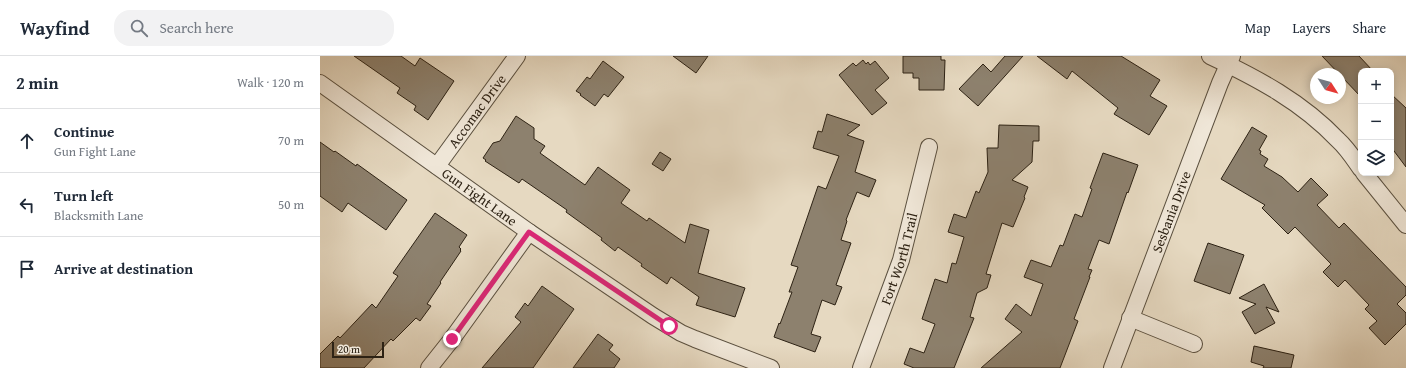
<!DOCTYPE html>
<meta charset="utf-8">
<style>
body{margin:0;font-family:"Gentium Book Plus",serif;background:#f2f2f3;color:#1f2937}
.controls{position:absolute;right:12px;top:12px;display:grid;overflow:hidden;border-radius:8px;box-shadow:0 2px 10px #0003}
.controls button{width:36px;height:36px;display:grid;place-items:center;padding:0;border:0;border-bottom:1px solid #e0e1e3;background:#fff;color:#1f2937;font:20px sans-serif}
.compass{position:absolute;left:990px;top:12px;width:36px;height:36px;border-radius:50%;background:#fff;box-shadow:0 2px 10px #0003;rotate:126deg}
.scale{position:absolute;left:12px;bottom:10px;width:52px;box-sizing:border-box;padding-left:4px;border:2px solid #2d2214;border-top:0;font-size:11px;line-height:14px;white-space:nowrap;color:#2d2214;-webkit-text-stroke:3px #efe6d7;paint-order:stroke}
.stop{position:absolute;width:12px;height:12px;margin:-9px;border:3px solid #db2777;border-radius:50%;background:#fff}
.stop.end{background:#db2777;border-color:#fff;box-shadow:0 1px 4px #0008}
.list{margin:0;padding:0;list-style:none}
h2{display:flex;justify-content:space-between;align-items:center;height:52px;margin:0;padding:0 16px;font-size:17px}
h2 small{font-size:13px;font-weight:400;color:#747a83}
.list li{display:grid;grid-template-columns:26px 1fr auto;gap:12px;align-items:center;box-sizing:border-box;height:64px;padding:0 16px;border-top:1px solid #e0e1e3}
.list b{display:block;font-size:15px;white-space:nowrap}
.list p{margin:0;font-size:13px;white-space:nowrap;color:#747a83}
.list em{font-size:13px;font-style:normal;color:#747a83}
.icon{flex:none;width:22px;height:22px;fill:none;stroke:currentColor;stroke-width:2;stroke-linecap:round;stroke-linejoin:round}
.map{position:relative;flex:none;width:1086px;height:312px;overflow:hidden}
header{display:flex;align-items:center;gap:24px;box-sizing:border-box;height:56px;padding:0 20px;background:#fff;border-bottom:1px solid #e0e1e3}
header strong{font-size:19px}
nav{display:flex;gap:22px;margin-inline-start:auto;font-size:14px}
.search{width:280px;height:36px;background:#f2f2f3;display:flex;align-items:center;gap:10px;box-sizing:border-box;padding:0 14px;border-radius:16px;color:#747a83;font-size:15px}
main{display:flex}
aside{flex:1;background:#fff}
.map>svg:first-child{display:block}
.building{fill:#8d816e;stroke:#2d2214}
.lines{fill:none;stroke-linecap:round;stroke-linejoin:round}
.street-casing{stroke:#5b503f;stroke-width:18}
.street{stroke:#efe6d7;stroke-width:16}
.route{stroke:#db2777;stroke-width:5}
.labels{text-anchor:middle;stroke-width:3;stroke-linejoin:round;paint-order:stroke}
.street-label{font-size:14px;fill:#2d2214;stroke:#efe6d7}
</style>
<header>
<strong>Wayfind</strong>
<div class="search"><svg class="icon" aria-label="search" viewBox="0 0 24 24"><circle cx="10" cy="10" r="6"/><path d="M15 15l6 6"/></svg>Search here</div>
<nav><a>Map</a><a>Layers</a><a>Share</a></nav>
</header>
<main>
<aside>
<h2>2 min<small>Walk · 120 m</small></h2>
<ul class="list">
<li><svg class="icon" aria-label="ahead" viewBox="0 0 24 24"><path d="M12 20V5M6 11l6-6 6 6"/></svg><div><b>Continue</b><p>Gun Fight Lane</p></div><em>70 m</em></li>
<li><svg class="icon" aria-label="left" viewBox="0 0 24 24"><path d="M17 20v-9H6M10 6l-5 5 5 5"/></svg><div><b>Turn left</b><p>Blacksmith Lane</p></div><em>50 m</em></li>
<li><svg class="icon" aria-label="arrive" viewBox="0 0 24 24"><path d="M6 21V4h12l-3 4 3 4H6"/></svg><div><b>Arrive at destination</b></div></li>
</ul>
</aside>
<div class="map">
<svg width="1086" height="312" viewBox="0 0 1086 312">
<rect width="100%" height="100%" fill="#e6d9c1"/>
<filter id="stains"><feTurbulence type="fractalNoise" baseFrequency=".005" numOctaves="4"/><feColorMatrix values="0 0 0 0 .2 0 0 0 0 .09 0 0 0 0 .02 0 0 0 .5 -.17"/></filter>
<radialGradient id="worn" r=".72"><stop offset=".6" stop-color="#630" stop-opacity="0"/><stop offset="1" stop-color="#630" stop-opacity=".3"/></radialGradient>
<path class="building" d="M34 0H81L95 10 100 2 134 25 108 64 94 54 96 50 77 37 80 32Z
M353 0H388L376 17Z
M583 0H621V4H625L624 34H599V22H593V17H583Z
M685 0H703L658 50 639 33 663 8 671 16Z
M717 0H801L840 24 830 40 847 50 829 79 794 58 798 52 752 15 747 23Z
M1002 0H1039L1053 15H1041V41Z
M543 4 546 8 548 6 550 9 555 5 569 22 555 34 567 47 552 59 519 19 533 7 536 10Z
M283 5 304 21 288 41 284 38 275 50 260 39 261 38 256 35 267 21 270 23Z
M1071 38 1086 52V111L1071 91Z
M507 58 540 69 527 79 544 85 535 116 556 124 549 141 537 136 526 164 527 165 521 184 531 187 516 229 522 231 515 249 502 244 491 278 501 281 495 296 454 281 459 267 460 268 472 236H469L478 211 471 209 498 130 506 133 519 100 493 92 498 75 502 76Z
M196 60 214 72V83L225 90 220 97 265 129 278 111 310 134 301 147 327 165 329 162 365 187 370 168 389 174 378 217 425 232 415 261 376 249 379 241 351 221 347 228 321 210 322 208 298 191 295 195 281 184 282 182 246 156 247 154 202 123 199 127 165 105 166 104 163 102 173 87 180 85Z
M679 69 719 70V85H713L712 106 692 124 708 131 704 141 705 142 693 171 682 167 666 218 671 219 667 232 657 237 650 261 654 262 634 312H594L584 308 590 292 604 297 615 268 602 263 615 223 627 227 632 207 636 208 644 181 628 176 634 158 646 162 656 135 659 137 668 116 667 92H678Z
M932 71 947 80 939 94 941 95 940 98 948 103 944 110 962 121 978 136 991 122 1008 139 997 149 1019 172 1024 167 1086 231V239L1077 248 1086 257V268L1065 289 1049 272 1057 265 1045 253 1049 249 1025 224 1018 231 1003 216 1011 208 975 171 968 178 942 152 945 149 901 123Z
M0 86 14 96 15 95 36 110 37 108 87 144 66 174 28 147 22 156 0 140Z
M340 96 351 103 343 115 332 108Z
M783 97 818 109 808 137 807 136 789 188 779 184 768 213 772 214 769 221H770L754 263 758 265 740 312H661L702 276 685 263 696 248 711 260 723 228 704 221 711 204 731 211 740 189 743 190 755 158 762 161 772 133 770 132Z
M115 157 147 179 139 191 141 193 140 194 141 195 120 226 121 227 107 248 111 250 100 265 96 262 73 285 71 283 44 312H0V298L18 280 20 282 52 248 56 252 78 220 73 217Z
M888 187 924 199 910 238 874 225Z
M944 228 959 256 946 251 955 267 935 278 922 256 936 248 919 242Z
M222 230 254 253 213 312H162L201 266 195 261 205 247 208 250Z
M278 278 293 289 289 294 300 303 294 312H253Z
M934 290 974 299 971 312H943L944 310 931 306Z"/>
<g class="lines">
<g class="street-casing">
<g id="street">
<path d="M890 0C937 22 982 46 1018 84 1027 92 1034 103 1041 113"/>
<path id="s1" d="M0 27 209 176 333 260 361 277 375 283 451 312"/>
<path id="s2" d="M117 110 197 0"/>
<path d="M1044 117 1086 169"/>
<path d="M810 262 874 288"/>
<path d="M109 312 132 283 209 176"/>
<path id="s3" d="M541 312 581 204 609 91"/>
<path id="s4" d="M792 312 900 27 912 0"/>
</g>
</g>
<use href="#street" class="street"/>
</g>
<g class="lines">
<path class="route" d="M132 283 209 176 349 270"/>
</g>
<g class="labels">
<g class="street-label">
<text dy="5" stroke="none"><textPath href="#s2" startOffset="68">Accomac Drive</textPath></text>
<text dy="5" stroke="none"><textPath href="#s1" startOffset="196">Gun Fight Lane</textPath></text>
<text dy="5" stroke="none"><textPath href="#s4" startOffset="167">Sesbania Drive</textPath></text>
<text dy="5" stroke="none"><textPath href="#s3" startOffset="116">Fort Worth Trail</textPath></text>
</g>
</g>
<rect width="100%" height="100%" filter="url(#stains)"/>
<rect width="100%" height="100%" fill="url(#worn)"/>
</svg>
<div class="controls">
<button>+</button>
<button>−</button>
<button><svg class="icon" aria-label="layers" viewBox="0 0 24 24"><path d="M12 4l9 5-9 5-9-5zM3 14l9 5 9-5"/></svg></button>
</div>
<svg class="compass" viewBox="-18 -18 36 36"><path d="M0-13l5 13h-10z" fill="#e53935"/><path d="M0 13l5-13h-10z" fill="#747a83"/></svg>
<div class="scale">20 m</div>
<div class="stop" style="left:349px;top:270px"></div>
<div class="stop end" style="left:132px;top:283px"></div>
</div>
</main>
